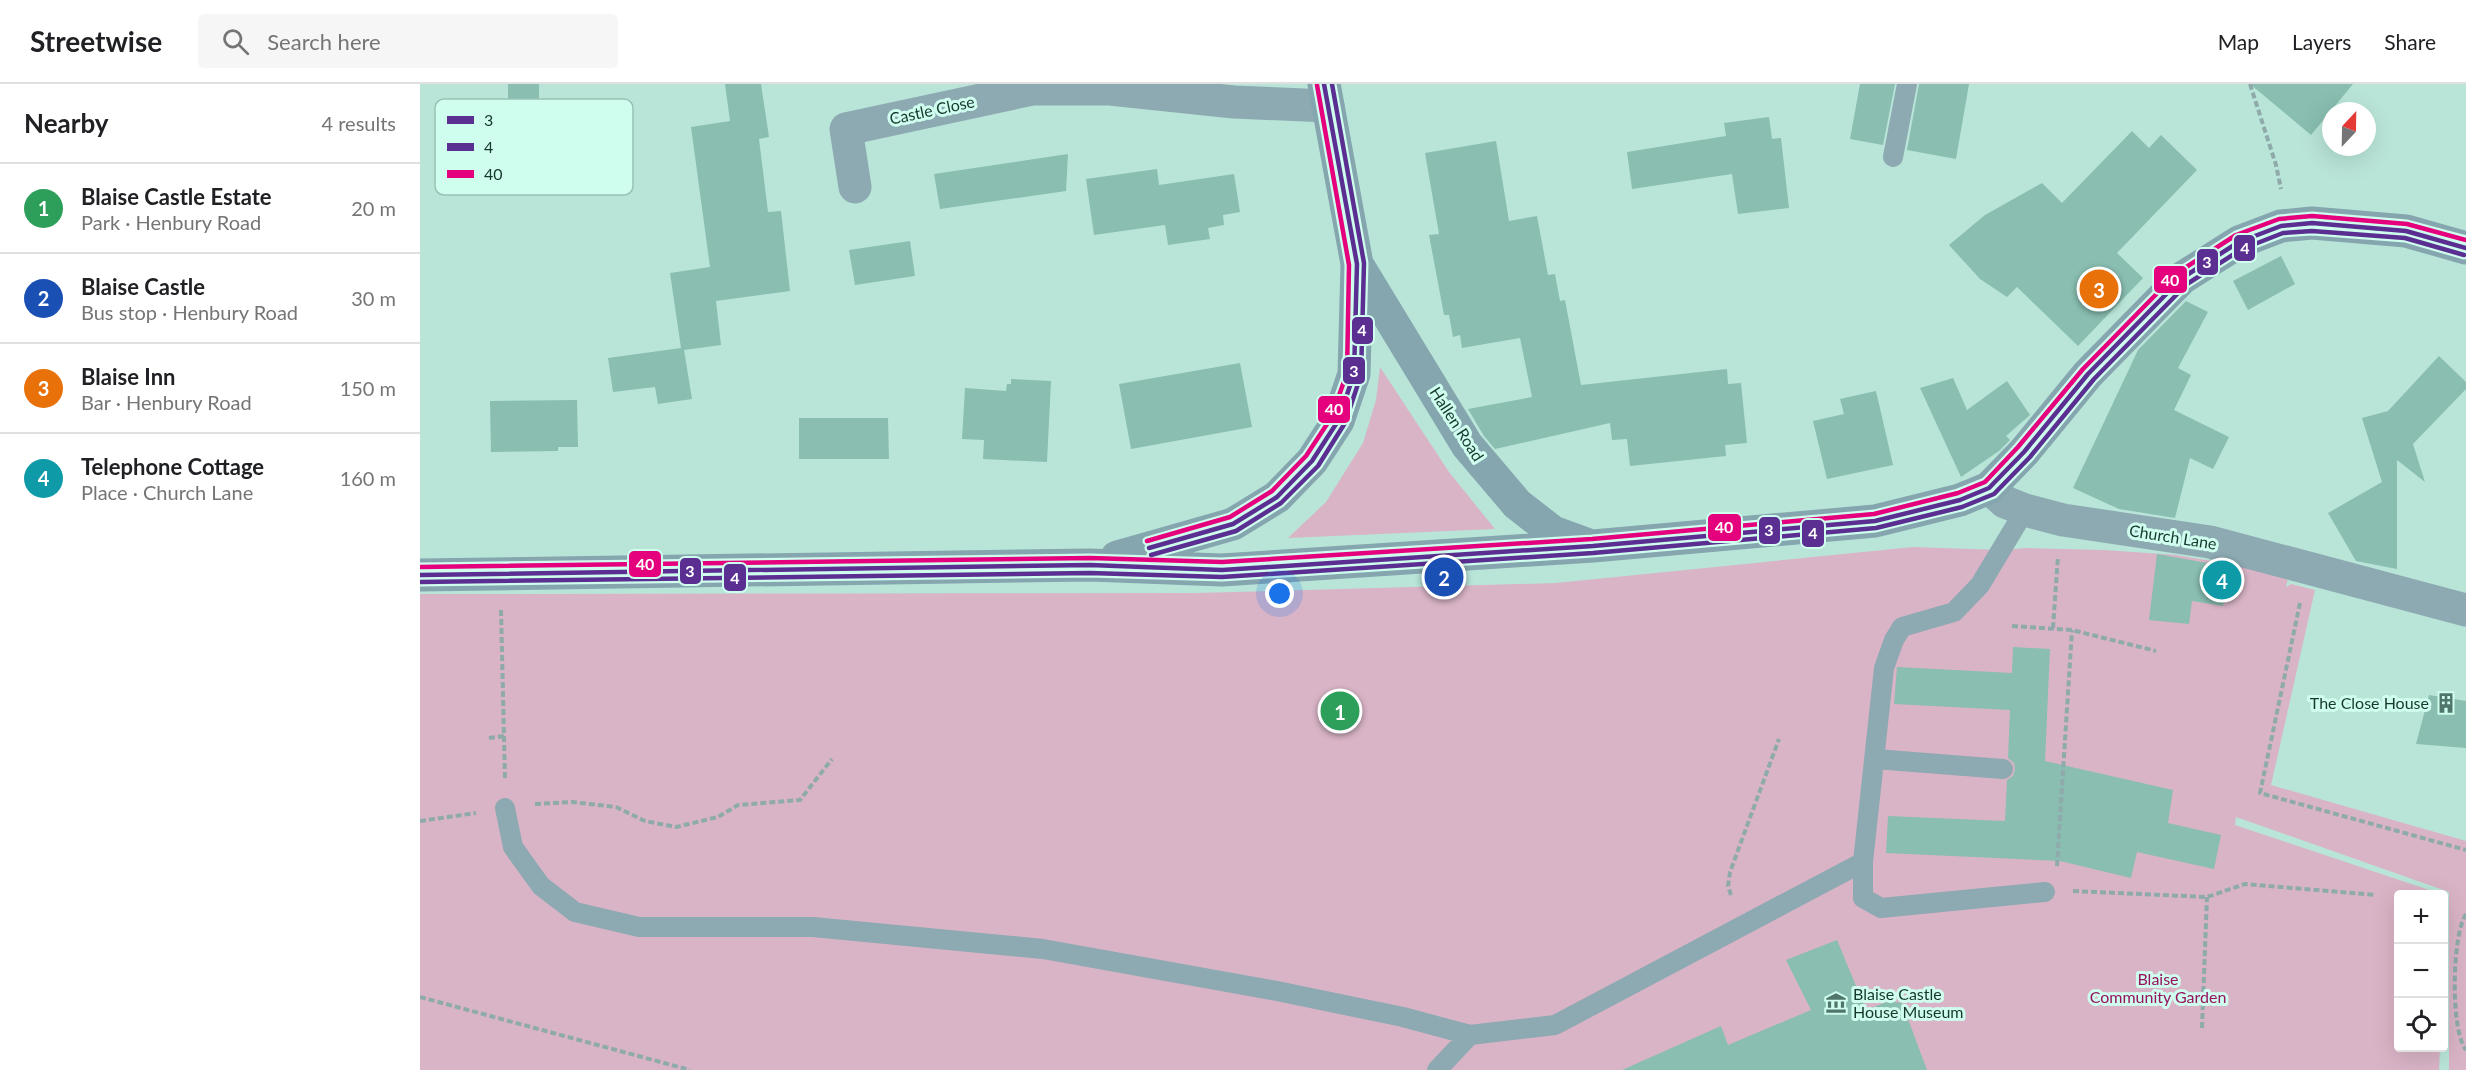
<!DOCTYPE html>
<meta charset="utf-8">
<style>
body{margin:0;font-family:Lato,sans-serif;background:#f6f6f6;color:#202124}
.controls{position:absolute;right:18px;bottom:18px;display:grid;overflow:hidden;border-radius:6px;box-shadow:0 6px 24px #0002}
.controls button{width:54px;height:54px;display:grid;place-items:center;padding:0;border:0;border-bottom:2px solid #e0e0e0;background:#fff;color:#202124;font:30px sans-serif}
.compass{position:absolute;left:1902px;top:18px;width:54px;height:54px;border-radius:50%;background:#fff;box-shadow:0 6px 24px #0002;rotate:22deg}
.you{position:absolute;left:860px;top:510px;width:21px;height:21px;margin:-15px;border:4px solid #fff;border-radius:50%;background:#1a73e8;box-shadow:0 0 0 9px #1a73e833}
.badge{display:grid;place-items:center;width:39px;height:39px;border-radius:50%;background:#0f766e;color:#fff;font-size:20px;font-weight:700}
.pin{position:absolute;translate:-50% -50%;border:3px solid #fff;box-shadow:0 2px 6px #0006}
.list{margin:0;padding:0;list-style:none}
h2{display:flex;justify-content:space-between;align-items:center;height:78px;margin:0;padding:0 24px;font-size:26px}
h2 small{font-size:20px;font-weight:400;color:#757577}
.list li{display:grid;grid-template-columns:39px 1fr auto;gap:18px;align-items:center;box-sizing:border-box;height:90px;padding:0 24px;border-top:2px solid #e0e0e0}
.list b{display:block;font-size:22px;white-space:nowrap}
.list p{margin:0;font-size:20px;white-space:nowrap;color:#757577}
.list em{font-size:20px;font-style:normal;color:#757577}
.icon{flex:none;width:33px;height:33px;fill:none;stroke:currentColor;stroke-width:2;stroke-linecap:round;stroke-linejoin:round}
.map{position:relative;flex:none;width:2046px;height:986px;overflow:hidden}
header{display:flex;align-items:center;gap:36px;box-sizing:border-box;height:84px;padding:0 30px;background:#fff;border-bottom:2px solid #e0e0e0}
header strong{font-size:28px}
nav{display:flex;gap:33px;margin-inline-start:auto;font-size:21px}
.search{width:420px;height:54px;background:#f6f6f6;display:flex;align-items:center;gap:15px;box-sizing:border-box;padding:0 21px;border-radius:6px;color:#757577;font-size:22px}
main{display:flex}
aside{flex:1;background:#fff}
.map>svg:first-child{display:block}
.green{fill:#d9b4c6}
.building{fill:#89beb1}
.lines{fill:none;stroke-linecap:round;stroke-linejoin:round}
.path{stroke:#8eaaaa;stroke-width:4;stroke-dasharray:6 3;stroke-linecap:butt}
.lane{stroke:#8da9b2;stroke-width:20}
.street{stroke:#8da9b2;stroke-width:33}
.secondary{stroke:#85a6ae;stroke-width:33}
.bus-1-casing{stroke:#cffdee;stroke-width:9}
.bus-2-casing{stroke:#cffdee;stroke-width:9}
.bus-3-casing{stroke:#cffdee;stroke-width:9}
.bus-1{stroke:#5b2e91;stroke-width:4.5}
.bus-2{stroke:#5b2e91;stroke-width:4.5}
.bus-3{stroke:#e5007d;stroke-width:4.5}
.labels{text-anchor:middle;stroke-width:6;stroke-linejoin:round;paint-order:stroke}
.street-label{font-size:16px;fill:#17382f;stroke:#cffdee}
.poi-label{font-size:16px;fill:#17382f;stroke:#cffdee;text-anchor:end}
.park-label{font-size:16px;fill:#96125c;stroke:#cffdee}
.key{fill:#cffdee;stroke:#98c2b5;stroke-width:1.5}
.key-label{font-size:16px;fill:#17382f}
.line-badge{stroke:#cffdee;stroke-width:2}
.badge-label{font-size:16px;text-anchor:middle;font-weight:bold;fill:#fff}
</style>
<header>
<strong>Streetwise</strong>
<div class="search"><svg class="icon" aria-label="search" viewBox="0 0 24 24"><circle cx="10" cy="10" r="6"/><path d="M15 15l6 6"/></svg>Search here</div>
<nav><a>Map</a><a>Layers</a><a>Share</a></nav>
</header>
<main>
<aside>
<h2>Nearby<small>4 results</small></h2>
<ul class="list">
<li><span class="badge" style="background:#2e9e5b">1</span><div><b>Blaise Castle Estate</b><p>Park · Henbury Road</p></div><em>20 m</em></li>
<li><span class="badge" style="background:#1a4fb4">2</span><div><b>Blaise Castle</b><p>Bus stop · Henbury Road</p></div><em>30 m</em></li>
<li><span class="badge" style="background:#e8710a">3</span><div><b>Blaise Inn</b><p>Bar · Henbury Road</p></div><em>150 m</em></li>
<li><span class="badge" style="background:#0f9aa8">4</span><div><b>Telephone Cottage</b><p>Place · Church Lane</p></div><em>160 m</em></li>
</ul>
</aside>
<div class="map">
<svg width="2046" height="986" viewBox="0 0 2046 986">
<rect width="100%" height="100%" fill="#b9e5d8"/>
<path class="green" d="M960 283 1029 388 1075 445 868 454 906 418 943 359 956 316Z
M1493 463 1582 466 1606 464 1684 466 1756 471 1869 490 1866 503 1871 500 1895 506 1851 701 2046 757V986H2029V808L1816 733 1815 741 2024 811V828V810H1978V964H2020L2019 986H0V510L777 509 1136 499Z"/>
<path class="building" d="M88 0H119V36H88Z
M305 0H341L349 53 339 55 348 128 361 127 370 207 296 217 301 261 264 266 272 315 238 320 235 303 193 308 188 274 261 264 250 189 290 183 271 43 310 37Z
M1440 0H1475L1463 61 1430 55Z
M1499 0H1549L1536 75 1487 66Z
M1830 0H1933L1891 51Z
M1349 33 1352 55 1361 54 1369 124 1318 130 1312 90 1212 105 1207 68 1306 52 1304 39Z
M1712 47 1729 64 1741 51 1777 86 1697 169 1723 194 1658 262 1597 203 1587 213 1560 195 1529 161 1565 131 1622 99 1642 119Z
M1076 57 1089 137 1117 132 1128 191 1135 190 1140 217 1145 216 1161 301 1307 285 1308 300 1321 299 1327 359 1305 361 1306 372 1210 382 1207 355 1192 356 1190 339 1075 365 1064 352 1048 325 1112 313 1100 254 1042 264 1040 251 1033 253 1029 231H1024L1009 151 1019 150 1005 69Z
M648 70 646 107 520 125 514 90Z
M737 85 739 101 814 90 820 128 803 131 804 141 788 144 790 155 748 161 745 141 674 151 666 95Z
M490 157 495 192 435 201 429 166Z
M1861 172 1875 200 1828 226 1813 197Z
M1766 217 1788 228 1758 284 1771 291 1754 326 1809 353 1793 385 1770 374 1755 434 1699 425 1653 404 1718 266Z
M2019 272 2046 298V305L1993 360 2005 398 1977 376V485L1936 477 1908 429 1962 398 1942 334 1968 327Z
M820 279 832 343 711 365 699 300Z
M1533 294 1547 326 1587 297 1610 331 1586 352 1590 356 1579 367 1541 393 1500 304Z
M591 295 631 297 627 378 563 375 564 356 542 355 545 304 586 307 587 300H591Z
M1456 307 1473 381 1407 395 1393 337 1424 330 1420 315Z
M157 316 158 363H138V367L71 368 70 317Z
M379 334H468L469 375H379Z
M1737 470 1810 483 1803 522 1772 517 1769 540 1729 536Z
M1593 563 1630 565 1625 677 1753 706 1748 739 1801 751 1794 785 1717 768 1711 794 1640 777 1466 769 1468 732 1585 737 1587 696 1593 692 1595 685 1594 679 1588 674 1590 626 1474 620 1477 583 1592 589Z
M2009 611 2046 617V664L1996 660Z
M1417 856 1446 926 1469 917 1482 919 1507 986H1202L1301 942 1308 961 1391 926 1366 876Z"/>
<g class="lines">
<path class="path" d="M1830 0 1856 81 1861 105
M1880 519 1840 709 2046 766
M81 526 85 695
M1592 542 1652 546 1736 567
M1633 544 1638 472
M69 654 84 652
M115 720 152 718 196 723 225 737 256 743 298 733 318 721 380 716 412 675
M0 737 56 729
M1637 782 1652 546
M1653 807 1787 813 1825 800 1955 811
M1311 811 1308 802 1310 788 1359 655
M2046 830C2032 851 2030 946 2046 966
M0 913 270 986
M1782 944 1787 813"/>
<path class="lane" d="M1473 73 1487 0
M1605 426 1560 501 1534 528 1482 543 1474 556 1464 584 1443 778V814L1461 824 1625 808
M1455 675 1583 685
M85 724 93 763 121 802 155 828 219 843H393L623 865 857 907 983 933 1050 951
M1017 986 1050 951 1135 941 1443 778"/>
<path class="street" d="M435 103 426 45 612 5H690L814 18 908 22
M1569 404 1585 418 1605 426 1643 436 1790 458 2046 526"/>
<path class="secondary" d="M937 180 1047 361 1097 420 1133 448 1166 460
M697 473 813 440 857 413 892 377 918 337 934 290 937 180 904 0
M0 491 670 481 802 486 1173 462 1455 437 1540 416 1569 404 1604 368 1668 290 1762 194 1819 158 1861 142 1892 139 1986 147 2046 164"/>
<g class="bus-1-casing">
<path id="bus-1" d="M729 464 813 440 857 413 892 377 918 337 934 290 937 180 904 0
M0 491 670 481 802 486 1173 462 1455 437 1540 416 1569 404 1604 368 1668 290 1762 194 1819 158 1861 142 1892 139 1986 147 2046 164"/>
</g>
<g class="bus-2-casing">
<path id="bus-2" d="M731 471 816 447 861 419 898 382 925 339 941 291 944 179 912 0
M0 498 670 489 802 493 1173 469 1456 444 1542 423 1574 410 1610 373 1674 295 1767 200 1822 165 1863 149 1892 147 1985 154 2044 171"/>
</g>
<g class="bus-3-casing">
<path id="bus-3" d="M727 457 810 433 852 407 886 372 911 334 927 289 929 181 897 1
M0 483 670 474 802 478 1172 455 1454 430 1538 409 1565 398 1598 363 1663 285 1757 189 1816 151 1859 135 1892 132 1987 140 2046 156"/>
</g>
<use href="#bus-1" class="bus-1"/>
<use href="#bus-2" class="bus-2"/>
<use href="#bus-3" class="bus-3"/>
</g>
<defs>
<g id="building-bare" transform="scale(1.62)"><path d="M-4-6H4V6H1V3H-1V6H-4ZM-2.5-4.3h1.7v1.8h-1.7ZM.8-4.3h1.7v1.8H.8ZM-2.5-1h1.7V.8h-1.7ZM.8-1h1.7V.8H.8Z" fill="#50756a" stroke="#cffdee" stroke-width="2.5" paint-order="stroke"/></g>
<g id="museum-bare" transform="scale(1.62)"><path d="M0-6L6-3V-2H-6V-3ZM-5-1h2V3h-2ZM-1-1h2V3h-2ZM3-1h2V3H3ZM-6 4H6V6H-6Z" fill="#50756a" stroke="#cffdee" stroke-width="2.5" paint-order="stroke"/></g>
</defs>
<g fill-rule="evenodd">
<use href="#building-bare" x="2026" y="619"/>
<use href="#museum-bare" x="1416" y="919"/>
</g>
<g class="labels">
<g class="street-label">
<text transform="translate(512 26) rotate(-12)" y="6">Castle Close</text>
<text transform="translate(1037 340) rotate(57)" y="6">Hallen Road</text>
<text transform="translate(1753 453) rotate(9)" y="6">Church Lane</text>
</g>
<g class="poi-label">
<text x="2009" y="625">The Close House</text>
<text x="1433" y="916" text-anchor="start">Blaise Castle<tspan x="1433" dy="18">House Museum</tspan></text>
</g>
<g class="park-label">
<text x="1738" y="901">Blaise<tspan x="1738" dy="18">Community Garden</tspan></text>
</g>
</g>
<rect x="15" y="15" width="198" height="96" rx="9" class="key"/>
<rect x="27" y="32" width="27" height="8" fill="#5b2e91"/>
<rect x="27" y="59" width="27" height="8" fill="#5b2e91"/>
<rect x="27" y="86" width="27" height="8" fill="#e5007d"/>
<g class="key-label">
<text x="64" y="42">3</text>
<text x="64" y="69">4</text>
<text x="64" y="96">40</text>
</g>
<g class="line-badge">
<rect x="1813" y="150" width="23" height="28" rx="6" fill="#5b2e91"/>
<rect x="1776" y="164" width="23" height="28" rx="6" fill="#5b2e91"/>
<rect x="1733" y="181" width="35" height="29" rx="6" fill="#e5007d"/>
<rect x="931" y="232" width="23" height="29" rx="6" fill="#5b2e91"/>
<rect x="922" y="272" width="24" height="29" rx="6" fill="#5b2e91"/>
<rect x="897" y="311" width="34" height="29" rx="6" fill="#e5007d"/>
<rect x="1287" y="429" width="35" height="29" rx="6" fill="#e5007d"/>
<rect x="1338" y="432" width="23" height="29" rx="6" fill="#5b2e91"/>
<rect x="1381" y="435" width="24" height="29" rx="6" fill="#5b2e91"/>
<rect x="208" y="466" width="34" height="28" rx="6" fill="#e5007d"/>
<rect x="259" y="473" width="23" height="28" rx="6" fill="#5b2e91"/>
<rect x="303" y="479" width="24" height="29" rx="6" fill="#5b2e91"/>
</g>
<g class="badge-label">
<text x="1825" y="170">4</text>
<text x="1787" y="184">3</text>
<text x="1750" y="202">40</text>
<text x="942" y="252">4</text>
<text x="934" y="293">3</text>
<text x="914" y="331">40</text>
<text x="1304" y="449">40</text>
<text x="1349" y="452">3</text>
<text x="1393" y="455">4</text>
<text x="225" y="486">40</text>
<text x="270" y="493">3</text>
<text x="315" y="500">4</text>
</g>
</svg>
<div class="controls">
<button>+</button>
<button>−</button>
<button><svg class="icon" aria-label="locate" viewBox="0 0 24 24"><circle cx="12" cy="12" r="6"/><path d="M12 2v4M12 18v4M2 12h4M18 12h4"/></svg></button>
</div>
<svg class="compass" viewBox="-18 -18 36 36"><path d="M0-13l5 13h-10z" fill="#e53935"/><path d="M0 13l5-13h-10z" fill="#757577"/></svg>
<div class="you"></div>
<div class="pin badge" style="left:920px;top:627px;background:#2e9e5b">1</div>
<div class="pin badge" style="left:1024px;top:493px;background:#1a4fb4">2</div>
<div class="pin badge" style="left:1679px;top:205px;background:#e8710a">3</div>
<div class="pin badge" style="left:1802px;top:496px;background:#0f9aa8">4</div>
</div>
</main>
